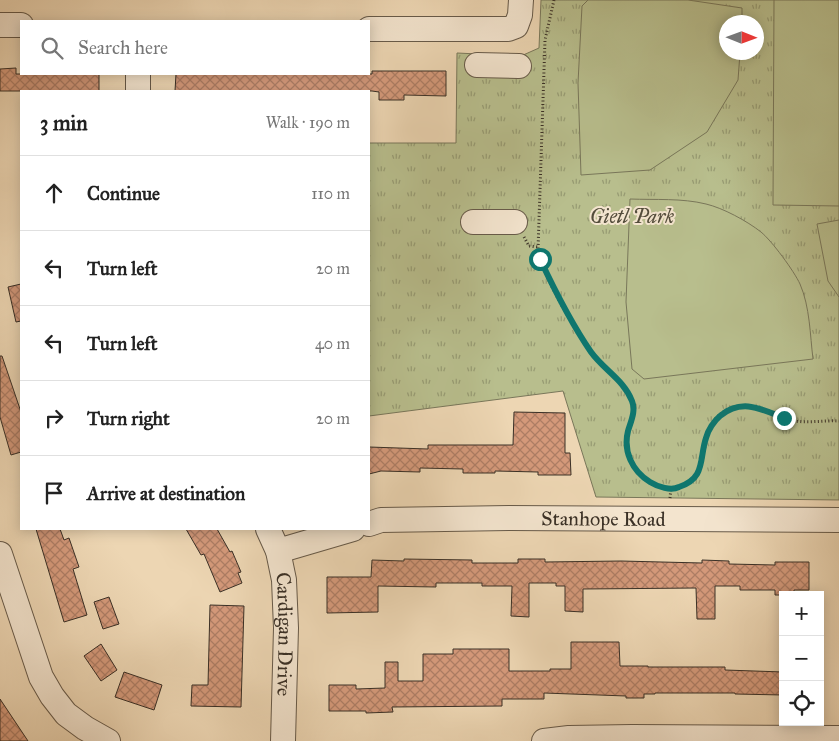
<!DOCTYPE html>
<meta charset="utf-8">
<style>
body{margin:0;font-family:"IM FELL Great Primer",serif;background:#f6f6f6;color:#222}
.controls{position:absolute;right:15px;bottom:15px;display:grid;overflow:hidden;border-radius:0px;box-shadow:0 2px 12px #0003}
.controls button{width:45px;height:45px;display:grid;place-items:center;padding:0;border:0;border-bottom:1px solid #e0e0e0;background:#fff;color:#222;font:25px sans-serif}
.compass{position:absolute;left:719px;top:15px;width:45px;height:45px;border-radius:50%;background:#fff;box-shadow:0 2px 12px #0003;rotate:91deg}
.stop{position:absolute;width:15px;height:15px;margin:-11px;border:4px solid #0f766e;border-radius:50%;background:#fff}
.stop.end{background:#0f766e;border-color:#fff;box-shadow:0 1px 5px #0008}
.list{margin:0;padding:0;list-style:none}
h2{display:flex;justify-content:space-between;align-items:center;height:65px;margin:0;padding:0 20px;font-size:21px}
h2 small{font-size:16px;font-weight:400;color:#767676}
.list li{display:grid;grid-template-columns:32px 1fr auto;gap:15px;align-items:center;box-sizing:border-box;height:75px;padding:0 20px;border-top:1px solid #e0e0e0}
.list b{display:block;font-size:19px;white-space:nowrap}
.list em{font-size:16px;font-style:normal;color:#767676}
.icon{flex:none;width:28px;height:28px;fill:none;stroke:currentColor;stroke-width:2;stroke-linecap:round;stroke-linejoin:round}
.map{position:relative;flex:none;width:839px;height:741px;overflow:hidden}
.search{position:absolute;background:#fff;box-shadow:0 2px 12px #0003;left:20px;top:20px;width:350px;height:55px;display:flex;align-items:center;gap:12px;box-sizing:border-box;padding:0 18px;border-radius:0px;color:#767676;font-size:19px}
.panel{position:absolute;background:#fff;box-shadow:0 2px 12px #0003;left:20px;top:90px;width:350px;height:440px;border-radius:0px}
.map>svg:first-child{display:block}
.park{fill:url(#park-tufts);stroke:#79775a;fill-rule:evenodd}
.pitch{fill:#b8be8d;stroke:#79775a}
.building{fill:url(#building-cross-hatch);stroke:#3a3026}
.lines{fill:none;stroke-linecap:round;stroke-linejoin:round}
.minor-casing{stroke:#675a49;stroke-width:26}
.path{stroke:#3a3026;stroke-width:3;stroke-dasharray:1 2.5;stroke-linecap:butt}
.minor{stroke:#f3e4ce;stroke-width:24}
.route{stroke:#0f766e;stroke-width:6}
.labels{text-anchor:middle;stroke-width:4;stroke-linejoin:round;paint-order:stroke}
.park-label{font-size:20px;font-style:italic;fill:#534c3b;stroke:#f3e4ce}
.street-label{font-size:20px;fill:#3a3026;stroke:#f3e4ce}
</style>
<div class="map">
<svg width="839" height="741" viewBox="0 0 839 741">
<defs>
<pattern id="park-tufts" width="24" height="20" patternUnits="userSpaceOnUse" patternTransform="scale(1.25)"><rect width="24" height="20" fill="#b8be8d"/><path d="M3 7l-1-3M5 7V3M7 7l1-3M15 17l-1-3M17 17v-4M19 17l1-3" fill="none" stroke="#979b73"/></pattern>
<pattern id="building-cross-hatch" width="8" height="8" patternUnits="userSpaceOnUse" patternTransform="scale(1.25)"><rect width="8" height="8" fill="#d4997a"/><path d="M0 0l8 8M0 8l8-8" fill="none" stroke="#ad7d64"/></pattern>
</defs>
<rect width="100%" height="100%" fill="#edd6b3"/>
<filter id="stains"><feTurbulence type="fractalNoise" baseFrequency=".004" numOctaves="4"/><feColorMatrix values="0 0 0 0 .2 0 0 0 0 .09 0 0 0 0 .02 0 0 0 .5 -.17"/></filter>
<radialGradient id="worn" r=".72"><stop offset=".6" stop-color="#630" stop-opacity="0"/><stop offset="1" stop-color="#630" stop-opacity=".3"/></radialGradient>
<path class="park" d="M541 0H839V500L596 497 563 391 369 416V143H456L457 53 521 56 539 48ZM726 22H756V52H726Z"/>
<path class="pitch" d="M588 0H688L742 8V22H726V52L740 53 738 80 707 132 650 170 581 175 578 83 582 6Z
M774 0H839V206L773 205Z
M630 199C655 200 682 198 706 204 723 208 747 221 761 232 772 241 794 271 800 284 810 307 810 335 813 359L644 379 632 369 626 302Z
M839 220V297L828 281 817 224Z"/>
<path class="building" d="M16 68V74H99V91H0V69Z
M372 71H446V96L404 95V100H379V92L372 91H175L176 74H372Z
M21 284V321L16 322 8 287Z
M0 356H2L21 412V452L11 455 0 417Z
M514 412 565 413V453H570L571 475H538V472L495 471V473H463V469L420 468V472L381 471 369 474V447L428 449V445H513Z
M36 529H60L64 540 69 538 79 567 73 569 87 615 64 622Z
M186 529H217L230 552 232 551 241 572 238 573 242 583 220 592 204 554 201 555Z
M404 559 472 560V563H518V559H545V562L621 561 702 563V560L729 561V564L775 565V562H809V590H794V595H775V590H740V586H715V619H697L696 588 583 589V612L565 611V586H556V583H529V617L511 616 512 586H482V583H436V587L378 586V612L327 613V577H371L372 560 404 561Z
M109 597 119 624 103 629 94 602Z
M210 605 244 606 241 707 191 706 192 685H208Z
M571 642H619L620 666H648V667H725V670L783 672V695L735 694V693H655V694H644V698H626V696L544 693V699H502V706L392 707 393 712 366 713V711H329V685H356V689L385 688V662H398V681H423V654H453V649H509V671H550V669H571Z
M101 644 117 670 101 681 84 656Z
M124 672 162 685 154 710 115 697Z
M0 699 28 741H0Z"/>
<g class="lines">
<g class="minor-casing">
<g id="minor">
<path d="M0 25H21"/>
<path d="M369 29H508L516 26 520 15 521 0"/>
<path d="M477 65 519 66"/>
<path d="M138 91V74"/>
<path d="M473 222H515"/>
<path id="s1" d="M369 524 381 520 509 518 839 520"/>
<path id="s2" d="M268 529 278 551 284 580 286 628 283 741"/>
<path d="M278 551 353 529"/>
<path d="M0 554 41 677 52 696 66 714 85 728 108 741"/>
<path d="M544 741 569 738 632 737 839 738"/>
</g>
</g>
<path class="path" d="M554 0 545 40 538 250C543 278 579 337 597 360 605 369 616 377 624 386 631 395 635 408 633 418 632 423 629 428 628 433 623 456 634 475 656 485 665 489 676 490 685 485 715 470 693 423 731 408 751 400 771 416 790 420 805 424 823 420 839 421
M524 237 529 246 538 247
M670 498 671 488"/>
<use href="#minor" class="minor"/>
</g>
<g class="lines">
<path class="route" d="M540 259C555 291 571 323 591 352 604 370 624 380 632 401 636 411 631 421 628 431 623 451 632 471 650 482 658 487 671 491 679 487 706 478 699 459 706 438 708 430 714 421 720 416 742 398 761 409 784 418"/>
</g>
<g class="labels">
<g class="park-label">
<text x="632" y="223">Gietl Park</text>
</g>
<g class="street-label">
<text dy="7" stroke="none"><textPath href="#s1" startOffset="235">Stanhope Road</textPath></text>
<text dy="7" stroke="none"><textPath href="#s2" startOffset="108">Cardigan Drive</textPath></text>
</g>
</g>
<rect width="100%" height="100%" filter="url(#stains)"/>
<rect width="100%" height="100%" fill="url(#worn)"/>
</svg>
<div class="controls">
<button>+</button>
<button>−</button>
<button><svg class="icon" aria-label="locate" viewBox="0 0 24 24"><circle cx="12" cy="12" r="6"/><path d="M12 2v4M12 18v4M2 12h4M18 12h4"/></svg></button>
</div>
<svg class="compass" viewBox="-18 -18 36 36"><path d="M0-13l5 13h-10z" fill="#e53935"/><path d="M0 13l5-13h-10z" fill="#767676"/></svg>
<div class="stop" style="left:540px;top:259px"></div>
<div class="stop end" style="left:784px;top:418px"></div>
<div class="search"><svg class="icon" aria-label="search" viewBox="0 0 24 24"><circle cx="10" cy="10" r="6"/><path d="M15 15l6 6"/></svg>Search here</div>
<section class="panel">
<h2>3 min<small>Walk · 190 m</small></h2>
<ul class="list">
<li><svg class="icon" aria-label="ahead" viewBox="0 0 24 24"><path d="M12 20V5M6 11l6-6 6 6"/></svg><div><b>Continue</b></div><em>110 m</em></li>
<li><svg class="icon" aria-label="left" viewBox="0 0 24 24"><path d="M17 20v-9H6M10 6l-5 5 5 5"/></svg><div><b>Turn left</b></div><em>20 m</em></li>
<li><svg class="icon" aria-label="left" viewBox="0 0 24 24"><path d="M17 20v-9H6M10 6l-5 5 5 5"/></svg><div><b>Turn left</b></div><em>40 m</em></li>
<li><svg class="icon" aria-label="right" viewBox="0 0 24 24"><path d="M7 20v-9h11M14 6l5 5-5 5"/></svg><div><b>Turn right</b></div><em>20 m</em></li>
<li><svg class="icon" aria-label="arrive" viewBox="0 0 24 24"><path d="M6 21V4h12l-3 4 3 4H6"/></svg><div><b>Arrive at destination</b></div></li>
</ul>
</section>
</div>
